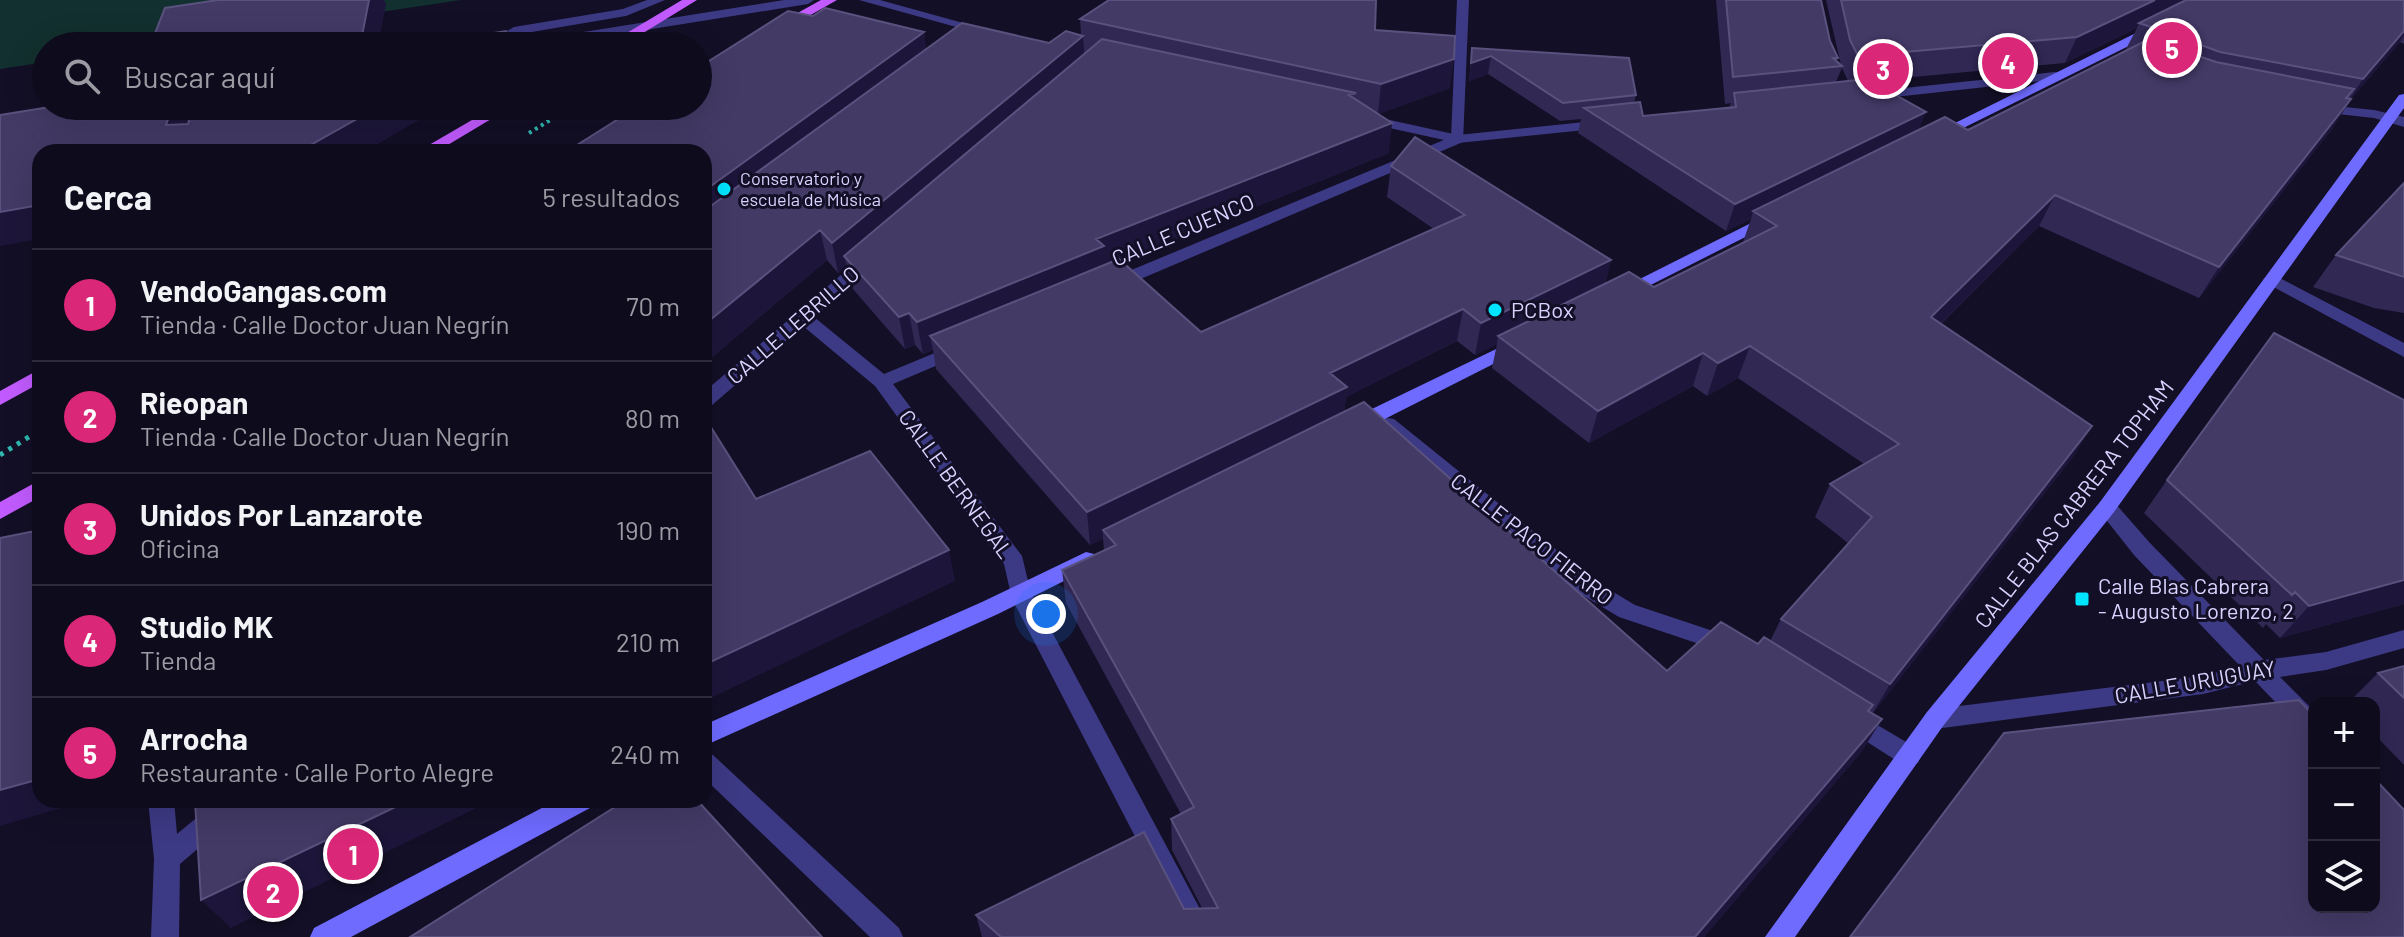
<!DOCTYPE html>
<html lang="es">
<meta charset="utf-8">
<style>
body{margin:0;font-family:Barlow,sans-serif;background:#1c1929;color:#f1f3f6}
.controls{position:absolute;right:24px;bottom:24px;display:grid;overflow:hidden;border-radius:16px;box-shadow:0 8px 32px #0002}
.controls button{width:72px;height:72px;display:grid;place-items:center;padding:0;border:0;border-bottom:2px solid #2e2b3b;background:#0e0b1c;color:#f1f3f6;font:40px sans-serif}
.you{position:absolute;left:1046px;top:614px;width:28px;height:28px;margin:-20px;border:6px solid #fff;border-radius:50%;background:#1a73e8;box-shadow:0 0 0 12px #1a73e833}
.badge{display:grid;place-items:center;width:52px;height:52px;border-radius:50%;background:#db2777;color:#fff;font-size:26px;font-weight:700}
.pin{position:absolute;translate:-50% -50%;border:4px solid #fff;box-shadow:0 2px 8px #0006}
.list{margin:0;padding:0;list-style:none}
h2{display:flex;justify-content:space-between;align-items:center;height:104px;margin:0;padding:0 32px;font-size:34px}
h2 small{font-size:26px;font-weight:400;color:#9b9ba3}
.list li{display:grid;grid-template-columns:52px 1fr auto;gap:24px;align-items:center;box-sizing:border-box;height:112px;padding:0 32px;border-top:2px solid #2e2b3b}
.list b{display:block;font-size:30px;white-space:nowrap}
.list p{margin:0;font-size:26px;white-space:nowrap;color:#9b9ba3}
.list em{font-size:26px;font-style:normal;color:#9b9ba3}
.icon{flex:none;width:44px;height:44px;fill:none;stroke:currentColor;stroke-width:2;stroke-linecap:round;stroke-linejoin:round}
.map{position:relative;flex:none;width:2404px;height:937px;overflow:hidden}
.search{position:absolute;background:#0e0b1c;box-shadow:0 8px 32px #0002;left:32px;top:32px;width:680px;height:88px;display:flex;align-items:center;gap:20px;box-sizing:border-box;padding:0 28px;border-radius:44px;color:#9b9ba3;font-size:30px}
.panel{position:absolute;background:#0e0b1c;box-shadow:0 8px 32px #0002;left:32px;top:144px;width:680px;height:664px;border-radius:24px}
.map>svg:first-child{display:block}
.green{fill:#12302f}
.lines{fill:none;stroke-linecap:round;stroke-linejoin:round}
.path-far1{stroke:#2fb8b0;stroke-width:4;stroke-dasharray:3 4;stroke-linecap:butt}
.path{stroke:#2fb8b0;stroke-width:5;stroke-dasharray:4 6;stroke-linecap:butt}
.service{fill:#3d3a85;fill-rule:evenodd}
.minor{fill:#3d3a85;fill-rule:evenodd}
.tertiary{fill:#3d3a85;fill-rule:evenodd}
.secondary{fill:#6f6bff;fill-rule:evenodd}
.primary{fill:#c25bff;fill-rule:evenodd}
.wall{fill:#312854;fill-rule:evenodd}
.shaded-wall{fill:#1d163a}
.building{fill:#433a66;stroke:#5a527e;stroke-width:2}
.poi-dot{fill:#00e5ff;stroke:#130f26;stroke-width:3}
.labels{text-anchor:middle;stroke-width:6;stroke-linejoin:round;paint-order:stroke}
.far-poi-label{font-size:18px;fill:#d9d4ff;stroke:#130f26;text-anchor:start}
.street-label{font-size:22px;fill:#d9d4ff;stroke:#130f26}
.poi-label{font-size:22px;fill:#d9d4ff;stroke:#130f26;text-anchor:start}
</style>
<div class="map">
<svg width="2404" height="937" viewBox="0 0 2404 937">
<rect width="100%" height="100%" fill="#130f26"/>
<path class="green" d="M0 0H461L154 46H46V62L0 69Z"/>
<g class="lines">
<path class="path-far1" d="M529 133 573 106"/>
<path class="path" d="M0 455 40 430"/>
<path class="service" d="M1020 585 1028 587 1215 937H1187L1009 593 1012 587Z"/>
<path class="minor" d="M1457 0H1469L1463 142 1117 289H1105L1102 285 1105 281 1451 137Z
M2315 104 2374 110 2404 117V127L2374 118 2310 111 2308 108Z
M868 256 876 261 874 265 814 317 884 374 954 345H966L969 349 966 353 893 384 1022 556 1031 593 1028 599H1012L1004 564 875 386 803 326 711 406 704 408V392L862 257Z
M2272 274 2404 343V357L2266 283 2263 279Z
M1387 418 1394 419 1595 581 1635 605 1737 639 1740 645 1737 651 1729 654 1619 617 1579 593 1380 429 1377 424 1380 419Z
M2107 500 2114 502 2150 543 2264 660 2326 652 2404 630V648L2326 670 2280 677 2314 711V737L2306 734 2255 681 2203 694 1935 729 1927 726 1923 719 1927 712 1935 709 2203 676 2240 666 2134 555 2100 512 2097 507 2100 502Z
M1852 710 1918 749 1921 756 1918 763 1909 766 1900 763 1844 727 1840 720 1844 713Z
M704 752 713 755 899 928 903 937H870L704 778Z
M148 800H174L177 834 218 800H249L245 808 180 864 179 937H151L154 859Z"/>
<path class="tertiary" d="M647 0H665L626 16 514 35 507 31 514 27 623 9Z
M784 0H814L808 4 571 42 461 46 468 42 571 34Z
M859 0H880L992 31 985 35Z
M2055 72 2060 73V79L1867 100 1860 96 1867 92Z
M1367 115 1458 135 1604 120 1611 124 1604 128 1458 143 1362 122V116Z"/>
<path class="secondary" d="M2156 23 2163 27 2161 30 1939 140H1929L1927 137Z
M2404 94V108L2114 512 1943 726 1795 937H1765L1927 712 2100 502 2399 95Z
M1769 214 1775 216V222L1629 296H1617L1614 292Z
M1519 338 1528 344 1525 348 1361 431H1347L1344 426 1347 421Z
M1086 552 1094 554 1097 560 1094 566 998 614 704 746V725L982 602Z
M557 800H594L590 808 351 937H310L314 928Z"/>
<path class="primary" d="M682 0H697L622 46H605Z
M821 0H837L786 29 774 26Z
M496 106H513L436 152H417Z
M40 369V383L0 405V391Z
M40 480V497L0 519V502Z"/>
</g>
<path class="wall" d="M1716 0H1821L1830 41 1838 58 1837 62 1841 65 1826 0H2404V44L2400 42 2351 99 2332 129 2199 298 2039 226 1941 324 2092 426 2072 458 1873 713 1882 719 1862 751 1704 937H982L976 915 1202 908 1172 850 1171 819 1181 814 1066 603 1062 570 1104 550 1103 539 1090 545 936 369 933 350 923 354 915 345 905 349 852 288 847 266 838 273 827 260 704 364 924 32 926 49 1049 43 1081 35 1080 19 1375 30 1450 88 1378 114 1389 153 1122 261 1201 332 1434 229 1387 197 1391 166 1611 260 1605 284 1654 287 1743 242 1751 219 1726 231 1578 133 1581 119 1560 121 1488 74 1469 81 1472 48 1636 95 1634 103 1643 116 1729 108 1731 103 1725 104ZM2137 28 2126 49H2128L1968 130 1919 129 1870 81 2065 63ZM1842 68 1848 81 1836 82ZM1457 341 1475 355 1497 344 1492 368 1589 443 1693 386 1707 396 1738 378 1864 464 1830 484 1815 517 1848 543 1781 619 1770 641 1667 671 1344 412 1346 397Z
M2404 183V313L2374 308 2313 287 2336 255Z
M2167 480 2404 604 2280 638 2266 624 2263 628 2144 513Z
M2404 666V765L2374 734V703H2348L2378 673Z"/>
<path class="shaded-wall" d="M369 0H384L386 4 378 46H360Z
M2155 0H2193L2139 23 2137 28 2065 63 2077 37Z
M2404 31V35L2400 42 2345 106 2363 79Z
M924 32 928 59 704 227V191Z
M508 34 512 46H487Z
M1083 36 1085 63 844 256 847 266 838 273 832 243Z
M1491 56 1488 74 1469 81 1471 63Z
M1454 59 1450 88 1378 114 1381 84Z
M2351 99 2332 129 2199 298 2219 267Z
M173 106H199L184 152 166 125Z
M380 106H443L364 152H298Z
M1926 112 1916 137 1753 211 1751 219 1726 231 1735 204Z
M1392 123 1389 153 1106 268 930 336 933 350 923 354 917 322 1096 239Z
M2055 195 2039 226 1915 349 1931 317Z
M40 205V239L0 246V212Z
M820 230 827 260 704 364V325Z
M1611 260 1603 292 1498 336 1497 344 1475 355 1481 323Z
M1463 309 1457 341 1346 397 1343 420 1103 530V539L1090 545 1087 512 1330 373Z
M909 313 915 345 905 349 899 317Z
M1750 346 1738 378 1707 396 1718 363Z
M1703 353 1693 386 1589 443 1598 411Z
M2092 426 2072 458 1871 716 1890 684Z
M949 550 955 581 711 698 704 681V665Z
M2404 580V604L2280 638 2309 606Z
M1882 719 1862 751 1704 937H1695Z
M40 779V800H88L0 826V790Z
M410 800H493L231 928 201 900Z"/>
<path class="building" d="M218 0H369L360 46H150L165 8Z
M1109 0H1376L1375 30 1455 36 1454 59 1381 84 1080 19Z
M1726 0H1821L1830 41 1838 58H1833L1842 66 1733 77Z
M1841 0H2155L2077 37 1858 56 1850 40Z
M2186 0H2404V31L2363 79 2220 52 2166 32 2172 29 2160 30 2139 23Z
M825 8 924 32 704 191V152H566L639 106H698V68L788 11 813 16Z
M962 23 1049 43 1066 31 1083 36 832 243 820 230 704 325V211Z
M506 31 508 34 487 46H412Z
M1102 39 1356 93 1349 95 1392 123 1096 239 1104 246 917 322 909 313 899 317 844 256Z
M2149 39 2216 62 2354 89 2346 98 2351 99 2219 267 2055 195 1931 317 2092 426 1890 684 1781 619 1872 517 1830 484 1899 444 1750 346 1718 363 1703 353 1598 411 1498 336 1629 272 1654 287 1777 226 1753 211 1945 117 1968 130Z
M1472 48 1629 58 1636 95 1563 103 1491 56 1471 63Z
M1867 79 1926 112 1735 204 1584 108 1640 102 1643 116 1736 107 1734 93Z
M56 106H173L166 125 188 124 193 106H380L298 152H40V205L0 212V115Z
M1415 137 1611 260 1481 323 1463 309 1330 373 1347 387 1087 512 930 336 1119 259 1201 332 1465 215 1391 166Z
M2404 183V277L2336 255Z
M2274 333 2404 400V580L2309 606 2295 592 2292 595 2167 480Z
M1364 402 1667 671 1721 622 1758 644 1764 637 1873 705 1868 711 1882 719 1695 937H1001L976 915 1144 832 1184 909 1218 908 1171 819 1194 807 1062 570 1116 545 1103 530Z
M704 416 756 499 870 451 949 550 704 665Z
M40 530V779L0 790V538Z
M2404 666V698L2378 673Z
M2299 700 2314 716V907H2374V778L2404 810V937H1850L2004 733Z
M196 800H410L201 900 195 801Z
M626 800H697L822 937H410Z"/>
<g class="poi-dot">
<circle cx="724" cy="189" r="8"/>
<circle cx="1495" cy="310" r="8"/>
<rect x="2074" y="591" width="16" height="16" rx="4"/>
</g>
<g class="labels">
<g class="far-poi-label">
<text x="740" y="185">Conservatorio y<tspan x="740" dy="21">escuela de Música</tspan></text>
</g>
<g class="street-label">
<text transform="translate(1183 230) rotate(-23)" y="8">CALLE CUENCO</text>
<text transform="translate(793 325) rotate(-41)" y="8">CALLE LEBRILLO</text>
<text transform="translate(956 484) rotate(54)" y="8">CALLE BERNEGAL</text>
<text transform="translate(2074 504) rotate(-52)" y="8">CALLE BLAS CABRERA TOPHAM</text>
<text transform="translate(1532 539) rotate(38)" y="8">CALLE PACO FIERRO</text>
<text transform="translate(2195 682) rotate(-10)" y="8">CALLE URUGUAY</text>
</g>
<g class="poi-label">
<text x="1511" y="318">PCBox</text>
<text x="2098" y="594">Calle Blas Cabrera<tspan x="2098" dy="25">- Augusto Lorenzo, 2</tspan></text>
</g>
</g>
</svg>
<div class="controls">
<button>+</button>
<button>−</button>
<button><svg class="icon" aria-label="layers" viewBox="0 0 24 24"><path d="M12 4l9 5-9 5-9-5zM3 14l9 5 9-5"/></svg></button>
</div>
<div class="you"></div>
<div class="pin badge" style="left:353px;top:854px">1</div>
<div class="pin badge" style="left:273px;top:892px">2</div>
<div class="pin badge" style="left:1883px;top:69px">3</div>
<div class="pin badge" style="left:2008px;top:63px">4</div>
<div class="pin badge" style="left:2172px;top:48px">5</div>
<div class="search"><svg class="icon" aria-label="search" viewBox="0 0 24 24"><circle cx="10" cy="10" r="6"/><path d="M15 15l6 6"/></svg>Buscar aquí</div>
<section class="panel">
<h2>Cerca<small>5 resultados</small></h2>
<ul class="list">
<li><span class="badge">1</span><div><b>VendoGangas.com</b><p>Tienda · Calle Doctor Juan Negrín</p></div><em>70 m</em></li>
<li><span class="badge">2</span><div><b>Rieopan</b><p>Tienda · Calle Doctor Juan Negrín</p></div><em>80 m</em></li>
<li><span class="badge">3</span><div><b>Unidos Por Lanzarote</b><p>Oficina</p></div><em>190 m</em></li>
<li><span class="badge">4</span><div><b>Studio MK</b><p>Tienda</p></div><em>210 m</em></li>
<li><span class="badge">5</span><div><b>Arrocha</b><p>Restaurante · Calle Porto Alegre</p></div><em>240 m</em></li>
</ul>
</section>
</div>
